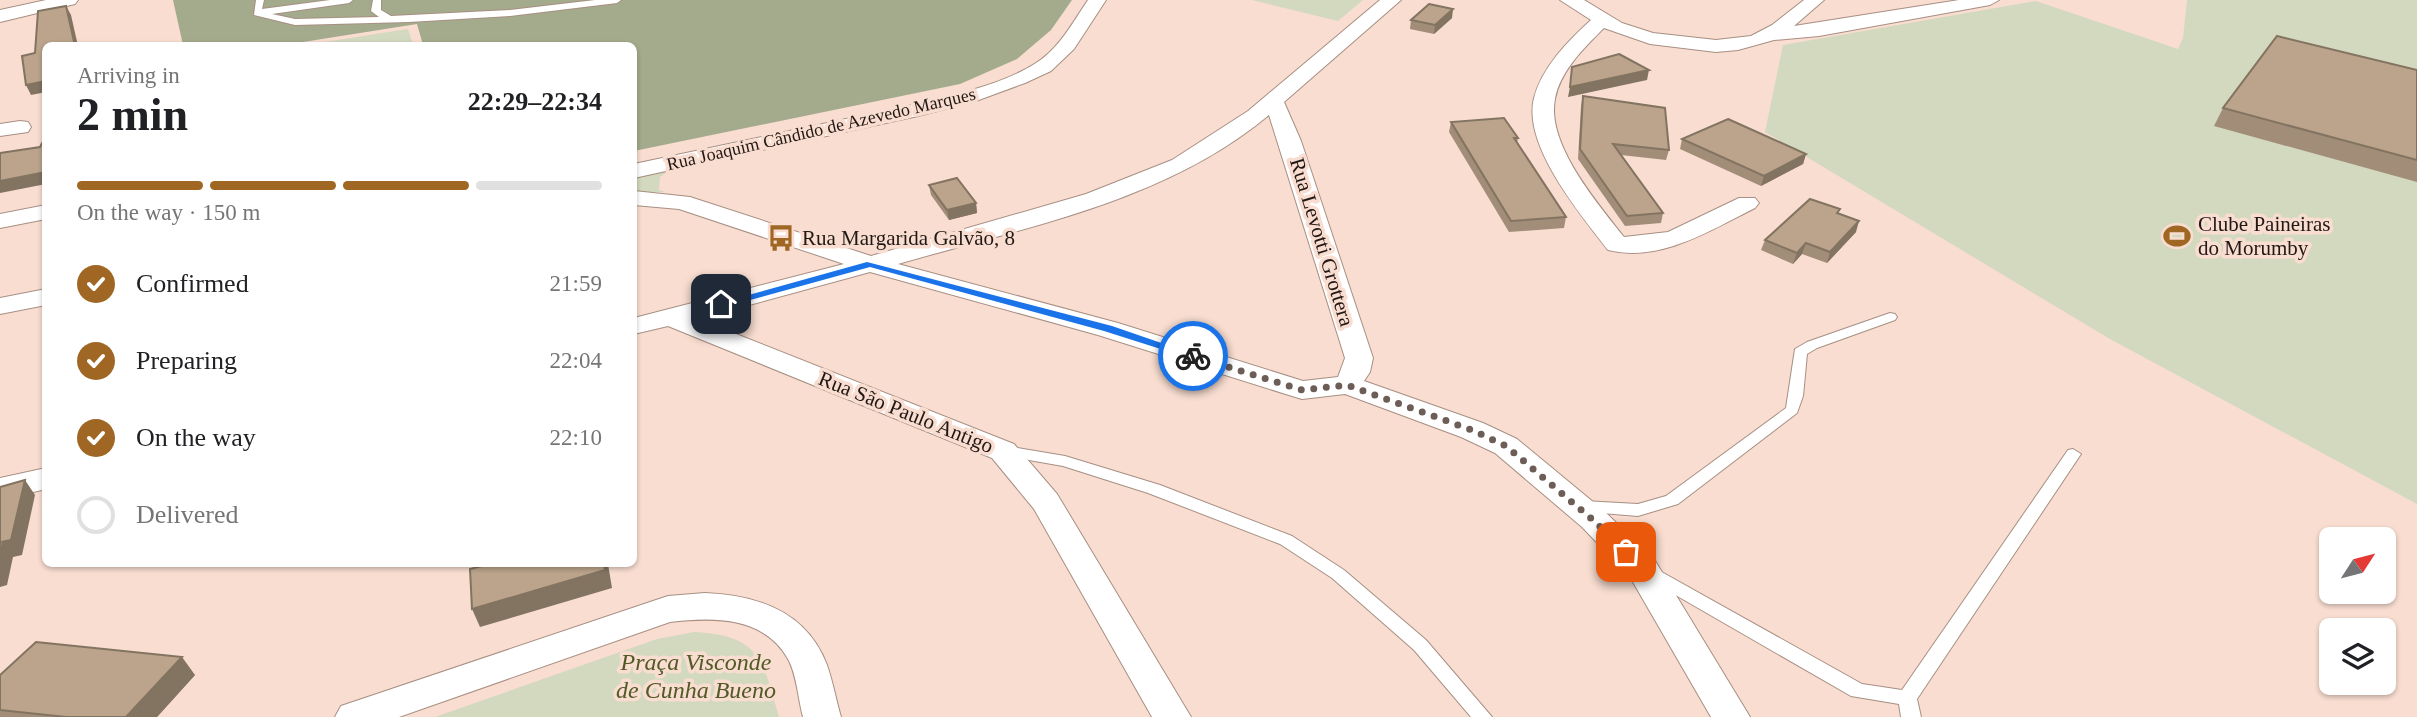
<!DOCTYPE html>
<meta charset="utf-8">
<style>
body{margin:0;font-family:Georgia,serif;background:#f6f6f6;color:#202124;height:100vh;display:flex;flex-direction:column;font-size:26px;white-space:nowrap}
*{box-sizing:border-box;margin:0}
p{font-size:23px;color:#757577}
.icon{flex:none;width:38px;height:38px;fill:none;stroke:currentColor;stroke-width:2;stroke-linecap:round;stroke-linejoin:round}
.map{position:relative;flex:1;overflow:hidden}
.drawer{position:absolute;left:42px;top:42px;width:595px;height:525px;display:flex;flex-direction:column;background:#fff;border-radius:10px;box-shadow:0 2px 5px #0004}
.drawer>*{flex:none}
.needle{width:46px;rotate:54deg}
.tools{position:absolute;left:2319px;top:527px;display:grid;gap:14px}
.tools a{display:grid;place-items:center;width:77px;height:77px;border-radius:10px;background:#fff;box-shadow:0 2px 5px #0004;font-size:35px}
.pin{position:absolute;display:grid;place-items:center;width:60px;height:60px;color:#fff;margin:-30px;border-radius:14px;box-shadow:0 4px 10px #0006}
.courier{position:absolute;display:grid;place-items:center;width:70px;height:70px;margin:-35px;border:5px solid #1a73e8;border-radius:50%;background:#fff;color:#222;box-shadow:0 2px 9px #0007}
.summary em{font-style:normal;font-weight:700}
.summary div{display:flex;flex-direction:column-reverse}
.summary{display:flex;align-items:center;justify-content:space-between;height:119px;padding:0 35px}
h1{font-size:46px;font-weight:700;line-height:52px}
.bar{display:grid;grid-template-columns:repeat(4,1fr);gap:10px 7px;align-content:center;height:84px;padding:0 35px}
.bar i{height:9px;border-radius:5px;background:#e0e0e0}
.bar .current{background:#9f6723}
.bar p{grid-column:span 4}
ol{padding:0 35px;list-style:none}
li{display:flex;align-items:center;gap:21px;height:77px}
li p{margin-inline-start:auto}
li .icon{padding:7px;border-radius:50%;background:#9f6723;color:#fff;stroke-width:4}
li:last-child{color:#757577}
li i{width:38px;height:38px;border:4px solid #e0e0e0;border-radius:50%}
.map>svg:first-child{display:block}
.green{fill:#d3d9be}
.forest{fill:#a4ab8c}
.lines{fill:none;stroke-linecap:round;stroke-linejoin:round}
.lane-casing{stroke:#a78f83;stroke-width:2}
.street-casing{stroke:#a78f83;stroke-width:2}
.lane{fill:#fff;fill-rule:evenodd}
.street{fill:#fff;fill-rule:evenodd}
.wall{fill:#a18d78}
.shaded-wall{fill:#837361}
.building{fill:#bba48b;stroke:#837361;stroke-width:2}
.route{fill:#1a73e8}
.done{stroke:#6c5d56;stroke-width:7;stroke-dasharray:0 12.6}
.labels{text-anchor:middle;stroke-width:7;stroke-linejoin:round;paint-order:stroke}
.far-street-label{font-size:18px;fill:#211814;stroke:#f8ddd0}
.poi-label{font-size:21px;fill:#211814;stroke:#f8ddd0;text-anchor:start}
.street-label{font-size:21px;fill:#211814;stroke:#f8ddd0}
.near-park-label{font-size:24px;font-style:italic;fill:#515927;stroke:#f8ddd0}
</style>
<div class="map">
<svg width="2417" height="717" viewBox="0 0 2417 717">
<rect width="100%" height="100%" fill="#f8ddd0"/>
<path class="green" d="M 1252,0 L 1363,0 L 1338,21 Z
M 2187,0 L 2417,0 L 2417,504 L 2110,339 L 1765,132 L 1783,45 L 2036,1 L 2178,49 L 2183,38 Z
M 408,29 L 413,45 L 305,45 Z
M 672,168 L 660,177 L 659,190 L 665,192 L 634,192 L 634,176 Z
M 694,632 C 761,635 763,661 779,717 L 435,717 L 657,639 Z"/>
<path class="forest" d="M 173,0 L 1072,0 L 1051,30 L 1017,59 L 960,84 L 634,151 L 634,46 L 423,45 L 417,24 L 284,45 L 183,45 Z"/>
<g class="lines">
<defs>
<path id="lane" d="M 256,0 L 264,0 L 262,9 L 330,0 L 353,0 L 349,3 L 272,14 L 295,19 L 379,17 L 371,11 L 373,0 L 381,0 L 381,10 L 391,16 L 510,10 L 595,0 L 621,0 L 617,3 L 510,16 L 409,22 L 295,25 L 254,15 Z
M 1890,313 L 1895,314 L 1897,317 L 1895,320 L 1817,348 L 1807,354 L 1803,396 L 1797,413 L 1678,504 L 1638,516 L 1577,511 L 1575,507 L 1577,503 L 1583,501 L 1638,504 L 1666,496 L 1786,408 L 1795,349 L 1807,342 Z
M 1005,446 L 1065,456 L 1160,485 L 1292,536 L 1344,570 L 1426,640 L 1492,717 L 1471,717 L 1414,650 L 1332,578 L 1280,544 L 1148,493 L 1063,466 L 1000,455 L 997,451 Z
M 2073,449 L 2081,454 L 1917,699 L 1921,717 L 1901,717 L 1899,704 L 1851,696 L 1646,578 L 1643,574 L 1646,570 L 1652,568 L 1658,570 L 1862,684 L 1902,690 L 2068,450 Z"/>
<path id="street" d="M 46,0 L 78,0 L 75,4 L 0,22 L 0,10 Z
M 1088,0 L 1106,0 L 1074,49 L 1051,71 L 1025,83 L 976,101 L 918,116 L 634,178 L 634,164 L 917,104 C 956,94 1002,85 1036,63 C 1059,49 1073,22 1088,0 Z
M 1380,0 L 1401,0 L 1284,102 L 1301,141 L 1373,358 L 1370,372 L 1364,381 L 1483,423 L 1517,439 L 1604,511 L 1654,559 L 1750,717 L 1711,717 L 1630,577 L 1582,527 L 1495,453 L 1461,437 L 1345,394 L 1302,399 L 1292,396 L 1098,335 L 870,272 L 698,319 L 1014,444 L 1057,494 L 1191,717 L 1152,717 L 1034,509 L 992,458 L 668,326 L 634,334 L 634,318 L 844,264 L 679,209 L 634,205 L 634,191 L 690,197 L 871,256 L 1086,194 L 1172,160 L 1248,111 ZM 1269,115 L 1345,358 L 1338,377 L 1303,381 L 1118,323 L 898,264 C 1025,227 1165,202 1269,115 Z
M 1560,0 L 1584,0 L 1622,23 L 1653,33 L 1716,40 L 1751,36 L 1772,25 L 1804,0 L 1824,0 L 1794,26 L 1959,0 L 1999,0 L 1990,5 L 1819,36 L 1774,40 L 1738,50 L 1716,52 L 1650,44 L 1604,28 C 1584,48 1560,71 1555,99 C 1546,144 1598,204 1624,237 L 1668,232 L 1739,198 L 1755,198 L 1759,203 L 1755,208 C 1711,230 1660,263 1608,250 C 1581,215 1522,145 1534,98 C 1542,67 1568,41 1591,20 Z
M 20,121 L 28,122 L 31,127 L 28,132 L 0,136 L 0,124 Z
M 46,205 L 46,219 L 0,228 L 0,214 Z
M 46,289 L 46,305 L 0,314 L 0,298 Z
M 46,468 L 46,489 L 0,500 L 0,478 Z
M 705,593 C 758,595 807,612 827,665 C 833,682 836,700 841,717 L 803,717 C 798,699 797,675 788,659 C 764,616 713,617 670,622 L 399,717 L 335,717 L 341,706 L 656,600 L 668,596 Z"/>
</defs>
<use href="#lane" class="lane-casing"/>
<use href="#street" class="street-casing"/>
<use href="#lane" class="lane"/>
<use href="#street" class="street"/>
</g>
<path class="wall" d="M 1452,18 L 1434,34 L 1410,29 L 1411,20 Z
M 2417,70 L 2417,182 L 2214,126 L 2223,108 Z
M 1583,96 L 1669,150 L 1666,160 L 1621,155 L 1663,213 L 1661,223 L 1625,226 L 1578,159 L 1581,106 Z
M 1451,122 L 1518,138 L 1517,144 L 1566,217 L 1564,228 L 1509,232 L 1449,132 Z
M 1682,139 L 1806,154 L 1803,164 L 1761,186 L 1680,149 Z
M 929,185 L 976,203 L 977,213 L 949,220 L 931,195 Z
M 1838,214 L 1856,232 L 1827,263 L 1802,254 L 1793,264 L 1761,250 L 1765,240 Z
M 0,675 L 195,675 L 157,717 L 0,717 Z"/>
<path class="shaded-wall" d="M 66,6 L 71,15 L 78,46 L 75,46 Z
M 1453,9 L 1452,18 L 1434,34 L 1435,25 Z
M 1649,70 L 1647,80 L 1568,97 L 1570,87 Z
M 46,81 L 46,92 L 31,95 L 26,85 Z
M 1806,154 L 1803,164 L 1761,186 L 1764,176 Z
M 46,172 L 46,184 L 0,193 L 0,181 Z
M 976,203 L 977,213 L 949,220 L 947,210 Z
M 1859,221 L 1856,232 L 1827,263 L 1830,252 Z
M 1806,243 L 1802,254 L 1793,264 L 1797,253 Z
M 25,480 L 35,495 L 22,555 L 13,557 L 7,585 L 0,587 L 0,549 Z
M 604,564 L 608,564 L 612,588 L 480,627 L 472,609 Z
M 182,657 L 195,675 L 157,717 L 126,717 Z"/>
<path class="building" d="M 1429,4 L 1453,9 L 1435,25 L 1411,20 Z
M 66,6 L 75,46 L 46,46 L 46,81 L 26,85 L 22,56 L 35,53 L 38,11 Z
M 2277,36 L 2417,70 L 2417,160 L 2223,108 Z
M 1619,54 L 1649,70 L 1570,87 L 1572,67 Z
M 1583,96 L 1665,108 L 1669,150 L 1613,144 L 1663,213 L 1627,216 L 1580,149 Z
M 1504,118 L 1518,138 L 1514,138 L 1566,217 L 1511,221 L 1451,122 Z
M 1728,119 L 1806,154 L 1764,176 L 1682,139 Z
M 46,142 L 46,172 L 0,181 L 0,153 L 40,147 L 42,143 Z
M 957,178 L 976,203 L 947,210 L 929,185 Z
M 1810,199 L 1840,209 L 1837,213 L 1859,221 L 1830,252 L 1806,243 L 1797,253 L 1765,240 Z
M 25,480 L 11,540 L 1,542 L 0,549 L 0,487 Z
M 490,564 L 604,564 L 605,570 L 472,609 L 470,569 Z
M 36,642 L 182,657 L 126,717 L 66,717 L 0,710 L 0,675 Z"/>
<path class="route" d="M 867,262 L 1112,326 L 1199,356 L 1189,358 L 1104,331 L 870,267 L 721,308 L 716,304 Z"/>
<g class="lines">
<path class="done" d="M 1193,356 L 1302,390 L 1347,385 L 1472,430 L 1506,446 L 1593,520 L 1626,552"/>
</g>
<defs>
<symbol id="stadium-bare" viewBox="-9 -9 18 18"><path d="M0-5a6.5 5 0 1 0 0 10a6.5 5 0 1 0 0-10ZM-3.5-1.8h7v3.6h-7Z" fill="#9f6723" stroke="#f8ddd0" stroke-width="2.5" paint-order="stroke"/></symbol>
<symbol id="bus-bare" viewBox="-9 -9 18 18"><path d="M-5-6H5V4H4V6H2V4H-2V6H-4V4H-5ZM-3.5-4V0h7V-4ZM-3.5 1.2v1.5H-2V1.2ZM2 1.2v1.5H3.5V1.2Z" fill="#9f6723" stroke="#f8ddd0" stroke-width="2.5" paint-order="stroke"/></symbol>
</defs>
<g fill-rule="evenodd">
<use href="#stadium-bare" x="2158" y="217" width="38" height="38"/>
<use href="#bus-bare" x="762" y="219" width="38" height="38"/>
</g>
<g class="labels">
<g class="far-street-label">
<text transform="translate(821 129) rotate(-13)" y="6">Rua Joaquim Cândido de Azevedo Marques</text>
</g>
<g class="poi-label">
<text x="2198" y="231">Clube Paineiras<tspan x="2198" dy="24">do Morumby</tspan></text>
<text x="802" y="245">Rua Margarida Galvão, 8</text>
</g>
<g class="street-label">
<text transform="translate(1322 242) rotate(73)" y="7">Rua Levotti Grottera</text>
<text transform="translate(906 412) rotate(22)" y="7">Rua São Paulo Antigo</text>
</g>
<g class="near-park-label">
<text x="696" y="670">Praça Visconde<tspan x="696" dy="28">de Cunha Bueno</tspan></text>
</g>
</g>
</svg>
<div class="tools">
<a><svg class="needle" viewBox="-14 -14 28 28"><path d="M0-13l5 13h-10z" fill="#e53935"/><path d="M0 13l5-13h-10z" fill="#757577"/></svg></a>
<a><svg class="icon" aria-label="layers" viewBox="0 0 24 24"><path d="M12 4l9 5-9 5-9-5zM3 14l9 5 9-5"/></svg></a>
</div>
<div class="pin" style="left:1626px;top:552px;background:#ea580c"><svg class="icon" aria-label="bag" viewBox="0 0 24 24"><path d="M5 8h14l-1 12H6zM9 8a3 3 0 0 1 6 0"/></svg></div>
<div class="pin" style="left:721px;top:304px;background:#1f2937"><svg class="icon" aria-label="home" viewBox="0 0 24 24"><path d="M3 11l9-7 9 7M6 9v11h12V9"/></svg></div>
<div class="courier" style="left:1193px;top:356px"><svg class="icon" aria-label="bike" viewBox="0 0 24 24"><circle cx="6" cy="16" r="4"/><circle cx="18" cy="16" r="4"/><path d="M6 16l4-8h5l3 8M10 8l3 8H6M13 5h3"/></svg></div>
<section class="drawer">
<div class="summary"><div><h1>2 min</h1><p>Arriving in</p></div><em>22:29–22:34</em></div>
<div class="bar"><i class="current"></i><i class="current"></i><i class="current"></i><i></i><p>On the way · 150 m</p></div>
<ol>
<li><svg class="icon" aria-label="check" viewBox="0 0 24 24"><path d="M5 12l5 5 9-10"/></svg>Confirmed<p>21:59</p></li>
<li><svg class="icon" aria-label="check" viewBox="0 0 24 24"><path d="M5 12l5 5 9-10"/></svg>Preparing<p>22:04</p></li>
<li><svg class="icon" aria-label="check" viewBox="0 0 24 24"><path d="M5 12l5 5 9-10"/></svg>On the way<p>22:10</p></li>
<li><i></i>Delivered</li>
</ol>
</section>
</div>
